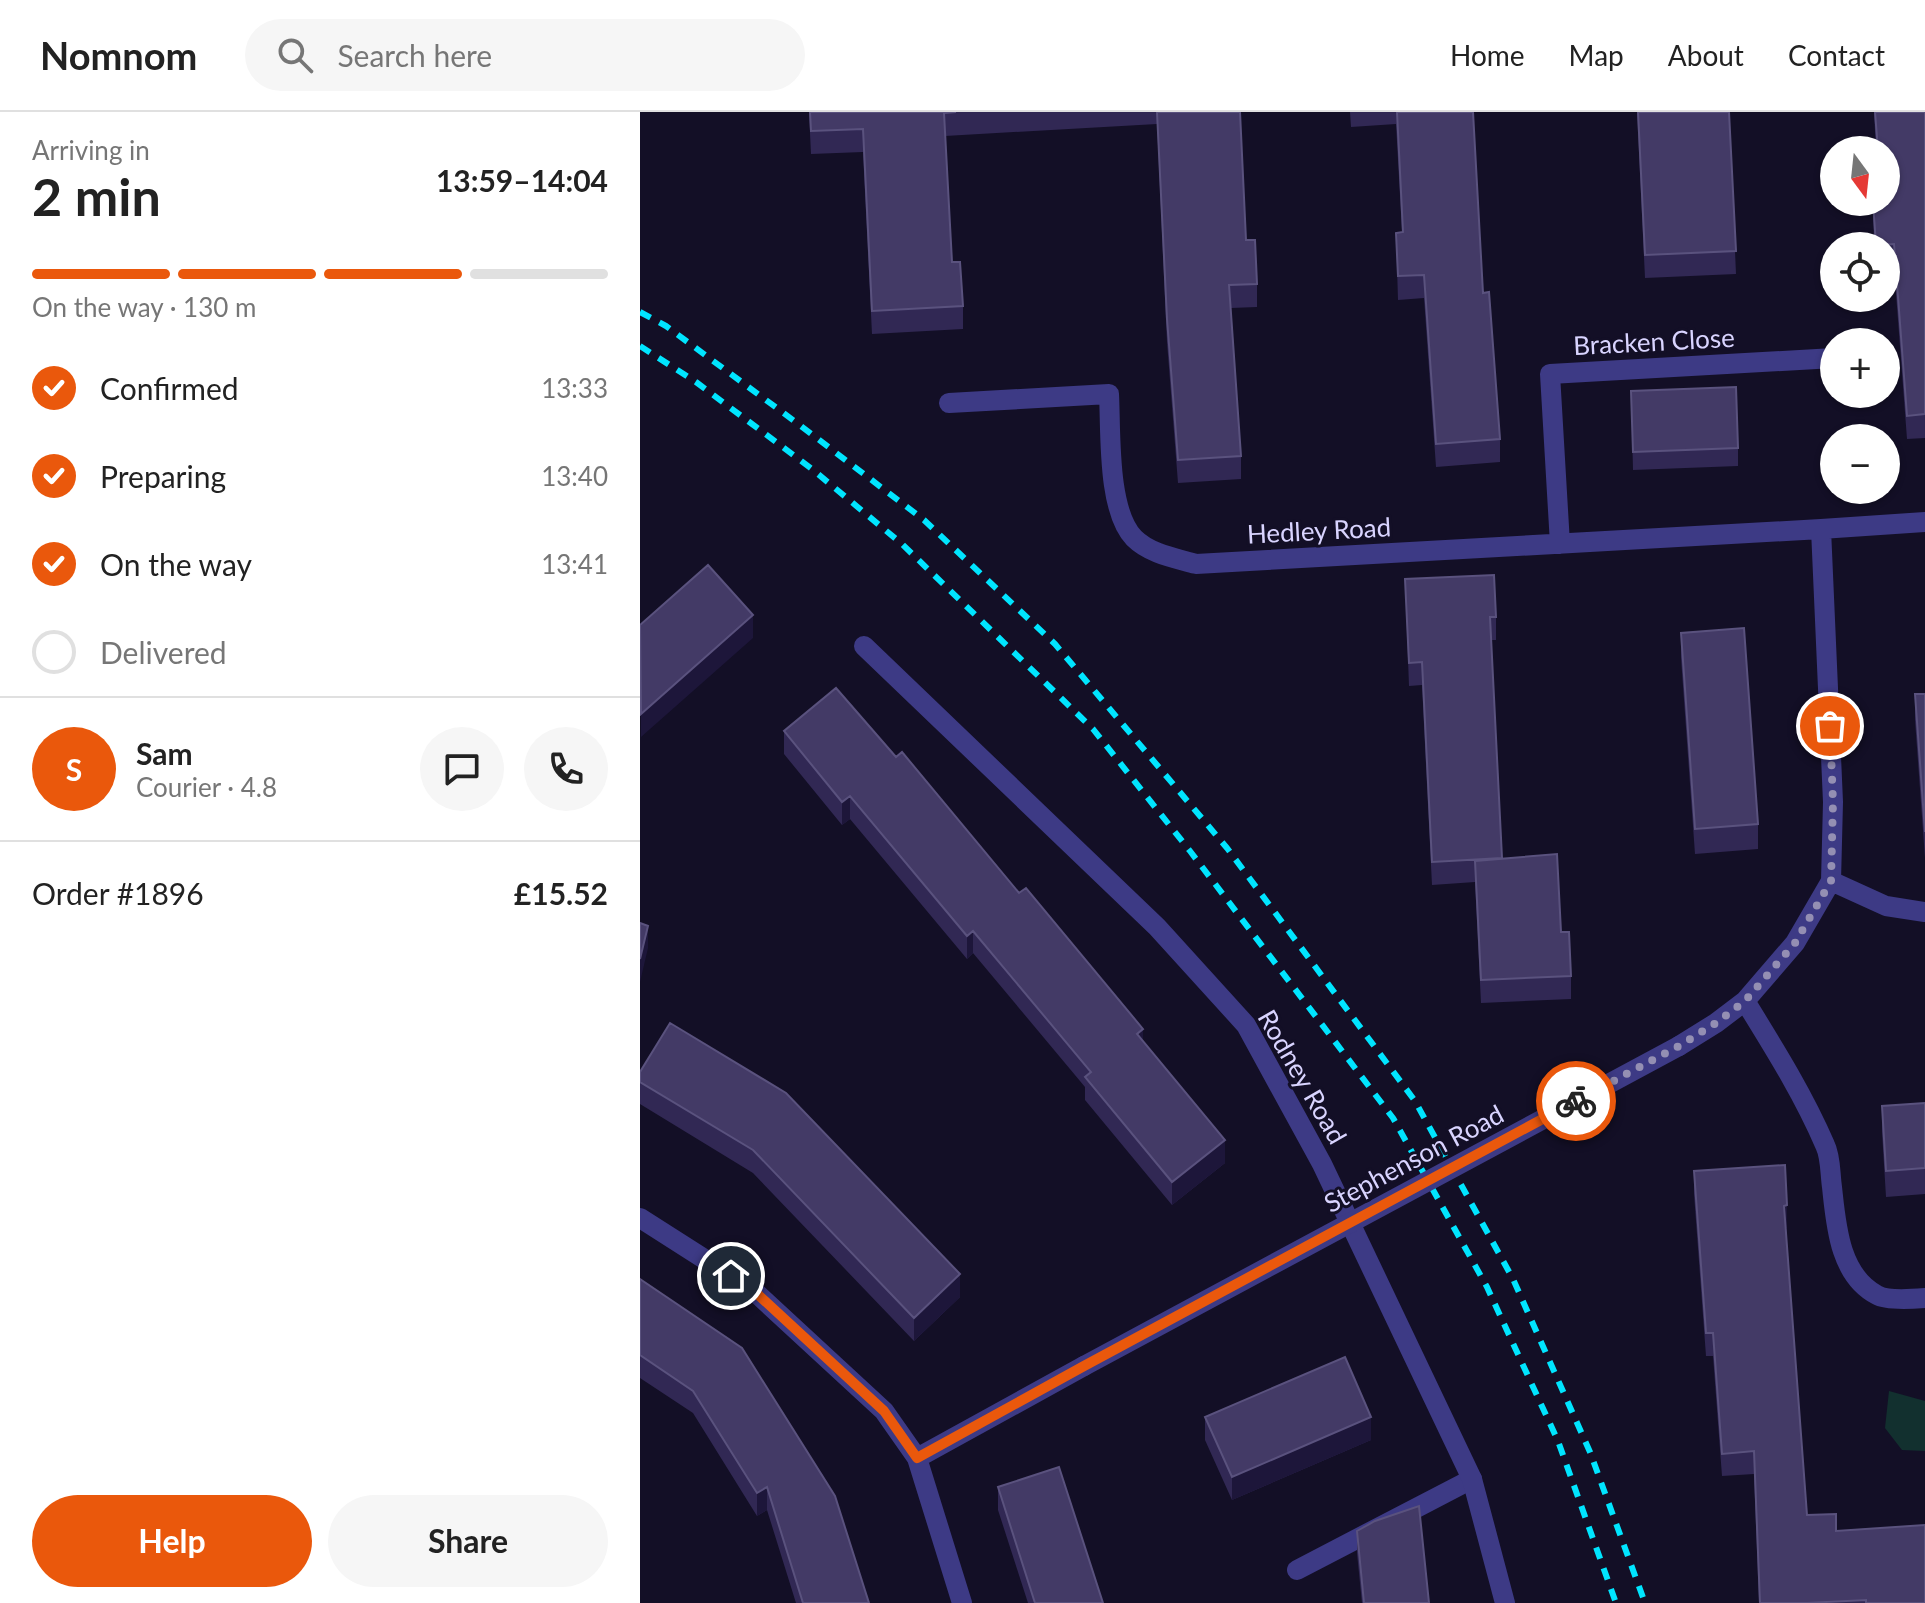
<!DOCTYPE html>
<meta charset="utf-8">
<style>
body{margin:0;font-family:Lato,sans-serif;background:#f6f6f6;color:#222;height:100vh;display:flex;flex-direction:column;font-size:30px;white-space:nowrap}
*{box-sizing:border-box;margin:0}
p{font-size:26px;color:#767676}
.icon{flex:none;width:44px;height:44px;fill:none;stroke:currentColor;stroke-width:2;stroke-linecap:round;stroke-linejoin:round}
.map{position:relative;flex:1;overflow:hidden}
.side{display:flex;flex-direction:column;background:#fff;width:640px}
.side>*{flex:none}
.needle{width:52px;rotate:165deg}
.buttons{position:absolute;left:1180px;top:24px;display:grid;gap:16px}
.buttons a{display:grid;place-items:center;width:80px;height:80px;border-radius:50%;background:#fff;box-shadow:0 2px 6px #0004;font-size:40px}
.pin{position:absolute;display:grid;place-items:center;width:68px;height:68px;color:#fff;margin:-34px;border:4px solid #fff;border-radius:50%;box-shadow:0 2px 8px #0007}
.courier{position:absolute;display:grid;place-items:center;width:80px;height:80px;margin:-40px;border:6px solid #ea580c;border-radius:50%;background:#fff;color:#222;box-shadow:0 2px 10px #0007}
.headline em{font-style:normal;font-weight:700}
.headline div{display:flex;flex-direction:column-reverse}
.headline{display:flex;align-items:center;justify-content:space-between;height:136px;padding:0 32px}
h1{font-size:52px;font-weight:700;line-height:60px}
.bar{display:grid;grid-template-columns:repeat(4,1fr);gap:12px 8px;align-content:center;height:96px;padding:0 32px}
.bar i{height:10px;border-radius:6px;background:#e0e0e0}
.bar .selected{background:#ea580c}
.bar p{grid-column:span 4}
.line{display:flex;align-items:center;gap:20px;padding:0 32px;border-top:2px solid #e0e0e0}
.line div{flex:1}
.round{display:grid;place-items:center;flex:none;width:84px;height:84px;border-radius:42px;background:#f6f6f6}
ol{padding:0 32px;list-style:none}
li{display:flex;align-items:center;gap:24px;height:88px}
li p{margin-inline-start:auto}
li .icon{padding:8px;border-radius:50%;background:#ea580c;color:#fff;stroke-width:4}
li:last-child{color:#767676}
li i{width:44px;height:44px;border:4px solid #e0e0e0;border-radius:50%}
.action{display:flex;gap:16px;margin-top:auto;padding:16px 32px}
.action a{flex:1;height:92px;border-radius:48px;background:#ea580c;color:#fff;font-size:32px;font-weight:700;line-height:92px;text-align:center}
.action a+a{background:#f6f6f6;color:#222}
header{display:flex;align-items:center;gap:48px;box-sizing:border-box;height:112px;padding:0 40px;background:#fff;border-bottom:2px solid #e0e0e0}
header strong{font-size:38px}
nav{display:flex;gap:44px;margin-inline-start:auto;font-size:28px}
.search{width:560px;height:72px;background:#f6f6f6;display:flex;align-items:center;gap:20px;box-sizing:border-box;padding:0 28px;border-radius:44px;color:#767676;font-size:30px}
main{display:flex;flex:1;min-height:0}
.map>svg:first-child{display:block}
.green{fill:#12302f}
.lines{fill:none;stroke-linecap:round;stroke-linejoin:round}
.service{stroke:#3d3a85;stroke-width:20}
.minor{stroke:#3d3a85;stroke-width:20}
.rail{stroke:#00e5ff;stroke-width:6;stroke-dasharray:12 10;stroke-linecap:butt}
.minor-bridge{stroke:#3d3a85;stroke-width:20}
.wall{fill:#312854}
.shaded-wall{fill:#1d163a}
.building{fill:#433a66;stroke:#5a527e;stroke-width:2}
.done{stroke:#948fb3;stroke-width:8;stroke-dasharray:0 14.4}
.route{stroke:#ea580c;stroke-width:10}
.labels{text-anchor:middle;stroke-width:6;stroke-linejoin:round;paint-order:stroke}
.street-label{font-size:26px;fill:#d9d4ff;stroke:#130f26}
</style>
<header>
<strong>Nomnom</strong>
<div class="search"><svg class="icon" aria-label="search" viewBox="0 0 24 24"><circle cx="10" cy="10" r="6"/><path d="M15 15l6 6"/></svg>Search here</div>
<nav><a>Home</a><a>Map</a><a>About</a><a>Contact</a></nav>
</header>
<main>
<section class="side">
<div class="headline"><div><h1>2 min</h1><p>Arriving in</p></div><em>13:59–14:04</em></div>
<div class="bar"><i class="selected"></i><i class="selected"></i><i class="selected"></i><i></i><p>On the way · 130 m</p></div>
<ol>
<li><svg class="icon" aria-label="check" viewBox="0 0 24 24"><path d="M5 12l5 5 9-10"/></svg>Confirmed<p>13:33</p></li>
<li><svg class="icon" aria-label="check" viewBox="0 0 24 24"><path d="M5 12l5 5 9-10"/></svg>Preparing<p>13:40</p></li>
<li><svg class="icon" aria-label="check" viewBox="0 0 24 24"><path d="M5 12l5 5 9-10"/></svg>On the way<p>13:41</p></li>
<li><i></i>Delivered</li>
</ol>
<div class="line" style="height:144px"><b class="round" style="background:#ea580c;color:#fff">S</b><div><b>Sam</b><p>Courier · 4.8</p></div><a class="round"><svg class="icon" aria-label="chat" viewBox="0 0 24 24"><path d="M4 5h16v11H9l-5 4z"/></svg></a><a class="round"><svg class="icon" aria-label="phone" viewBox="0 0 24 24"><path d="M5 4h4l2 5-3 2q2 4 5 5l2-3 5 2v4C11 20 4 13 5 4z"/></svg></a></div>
<div class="line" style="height:104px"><div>Order #1896</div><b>£15.52</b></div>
<div class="action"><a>Help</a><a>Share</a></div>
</section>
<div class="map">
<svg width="1285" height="1491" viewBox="0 0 1285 1491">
<rect width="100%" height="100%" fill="#130f26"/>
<path class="green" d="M 1249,1279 L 1285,1289 L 1285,1339 L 1262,1338 L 1245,1316 Z"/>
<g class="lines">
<path class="service" d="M 657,1458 L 832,1367"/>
<path class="minor" d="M 309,291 L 469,282 C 471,320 467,398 494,426 C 510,442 535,446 556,452 L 1181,417 L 1285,410
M 920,432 L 910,262 L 1194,246
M 224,534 L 517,815 L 606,913 L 682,1052 L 832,1367 L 865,1491
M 1191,769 L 1246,794 L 1285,800
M 1105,889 C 1134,936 1163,982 1185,1033 C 1191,1045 1190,1062 1192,1075 C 1196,1112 1199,1163 1237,1183 C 1247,1189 1273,1187 1285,1186
M 1039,934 L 1076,911 L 1105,889 L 1155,831 L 1191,769 L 1193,690 L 1181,417
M 0,1106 L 113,1178 L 244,1299 L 277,1346 L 322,1491
M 277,1346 L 444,1254"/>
<path class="rail" d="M 0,200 L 26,214 L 157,311 L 284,408 L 415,532 L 587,736 L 775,989 L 873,1167 L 950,1340 L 1005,1491
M 0,234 L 56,270 L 172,357 L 262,432 L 453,617 L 550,739 L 753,1006 L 847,1175 L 918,1329 L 976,1491"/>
<path class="minor-bridge" d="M 444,1254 L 1039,934"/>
</g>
<path class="wall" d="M 169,0 L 600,0 L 606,128 L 617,172 L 617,195 L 591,196 L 601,344 L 601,367 L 538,371 L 527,230 L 517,12 L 305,24 L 312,150 L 323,194 L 323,217 L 232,222 L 223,40 L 171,42 Z
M 710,0 L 833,0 L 843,181 L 860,327 L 860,350 L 796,355 L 784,186 L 758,188 L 756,121 L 762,120 L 756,12 L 711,15 Z
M 997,0 L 1089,0 L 1096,162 L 1005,166 Z
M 1234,0 L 1285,0 L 1285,326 L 1267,327 L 1254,155 L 1246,156 L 1246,134 L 1234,134 L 1233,90 L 1246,90 L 1246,38 L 1236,38 Z
M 991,279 L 1098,336 L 1098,354 L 993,358 Z
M 765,467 L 856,505 L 856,528 L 851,528 L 862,747 L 921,820 L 931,864 L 931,887 L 841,891 L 835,770 L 792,773 L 782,573 L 769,574 Z
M 1041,521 L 1118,712 L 1118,737 L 1055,742 L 1041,546 Z
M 1275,582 L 1285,582 L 1285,746 L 1275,608 Z
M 144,619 L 256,645 L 503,929 L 585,1051 L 532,1093 L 445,988 L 445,975 L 333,841 L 327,847 L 210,707 L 202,713 L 144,642 Z
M 30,911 L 320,1185 L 274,1229 L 113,1061 L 0,992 L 0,960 Z
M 1285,991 L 1285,1082 L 1246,1085 L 1242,1020 L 1242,994 Z
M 1054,1059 L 1147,1116 L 1146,1116 L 1167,1403 L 1196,1419 L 1285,1491 L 1119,1491 L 1114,1362 L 1082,1364 L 1073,1244 L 1066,1244 L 1054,1082 Z
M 0,1167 L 229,1491 L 156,1491 L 127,1398 L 117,1404 L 53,1301 L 0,1266 Z
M 565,1305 L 731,1328 L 592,1388 L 565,1328 Z
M 358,1375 L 463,1491 L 388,1491 L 358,1398 Z
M 717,1419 L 789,1491 L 722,1491 L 717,1441 Z"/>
<path class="shaded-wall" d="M 113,503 L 113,526 L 1,625 L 1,602 Z
M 210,684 L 210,707 L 202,713 L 202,690 Z
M 8,814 L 8,836 L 0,870 L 0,847 Z
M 333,819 L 333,841 L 327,847 L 327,824 Z
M 503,917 L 503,939 L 497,922 Z
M 585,1028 L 585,1051 L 532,1093 L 532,1070 Z
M 1147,1093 L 1147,1116 L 1144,1117 L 1144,1094 Z
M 320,1162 L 320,1185 L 274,1229 L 274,1206 Z
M 731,1305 L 731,1328 L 592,1388 L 592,1365 Z
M 127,1375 L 127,1398 L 117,1404 L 117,1381 Z"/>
<path class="building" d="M 170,0 L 316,0 L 304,1 L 312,150 L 320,150 L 323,194 L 232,199 L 223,17 L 171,19 Z
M 517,0 L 600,0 L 606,128 L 615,128 L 617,172 L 589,173 L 601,344 L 538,348 L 527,207 Z
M 757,0 L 833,0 L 843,181 L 849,180 L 860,327 L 796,332 L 784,163 L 758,164 L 756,121 L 763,120 Z
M 998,0 L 1089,0 L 1096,139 L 1005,143 Z
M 1235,0 L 1285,0 L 1285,302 L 1267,304 L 1254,132 L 1236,133 L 1233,90 L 1246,90 L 1246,38 L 1238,38 Z
M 1096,275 L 1098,336 L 993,340 L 991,279 Z
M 68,453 L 113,503 L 1,602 L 0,513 Z
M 854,463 L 856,505 L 850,505 L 862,746 L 792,750 L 782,550 L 769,551 L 765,467 Z
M 1104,516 L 1118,712 L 1055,717 L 1041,521 Z
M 196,576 L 256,645 L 262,640 L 379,781 L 386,776 L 503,917 L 497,922 L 585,1028 L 532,1070 L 445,965 L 451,960 L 333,819 L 327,824 L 210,684 L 202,690 L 144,619 Z
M 1275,582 L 1285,582 L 1285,720 Z
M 917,742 L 921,820 L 929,820 L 931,864 L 841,868 L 835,749 Z
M 0,811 L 8,814 L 0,847 Z
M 30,911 L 146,981 L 320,1162 L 274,1206 L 113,1038 L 0,970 L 0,960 Z
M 1285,991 L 1285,1056 L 1246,1059 L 1242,994 Z
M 1145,1053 L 1147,1093 L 1144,1094 L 1167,1403 L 1196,1402 L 1196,1419 L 1285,1413 L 1285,1491 L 1226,1491 L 1226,1488 L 1167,1491 L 1120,1491 L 1114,1339 L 1082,1342 L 1073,1221 L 1066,1221 L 1054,1059 Z
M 0,1167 L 102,1236 L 195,1384 L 229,1491 L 163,1491 L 127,1375 L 117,1381 L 53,1279 L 0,1243 Z
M 705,1245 L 731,1305 L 592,1365 L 565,1305 Z
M 419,1355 L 463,1491 L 395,1491 L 358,1375 Z
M 779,1394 L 789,1491 L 724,1491 L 717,1419 L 735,1409 Z"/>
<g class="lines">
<path class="done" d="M 936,989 L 1039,934 L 1076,911 L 1105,889 L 1155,831 L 1191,769 L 1193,690 L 1190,614"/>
<path class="route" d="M 91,1164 L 113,1178 L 244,1299 L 277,1346 L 444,1254 L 936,989"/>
</g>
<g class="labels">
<g class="street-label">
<text transform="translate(1014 230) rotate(-3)" y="9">Bracken Close</text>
<text transform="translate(679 419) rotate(-3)" y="9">Hedley Road</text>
<text transform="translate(662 965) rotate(60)" y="9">Rodney Road</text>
<text transform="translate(774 1047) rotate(-28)" y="9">Stephenson Road</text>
</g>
</g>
</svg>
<div class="buttons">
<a><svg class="needle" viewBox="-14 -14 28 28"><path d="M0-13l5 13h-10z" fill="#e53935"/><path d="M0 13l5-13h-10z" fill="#767676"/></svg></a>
<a><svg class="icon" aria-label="locate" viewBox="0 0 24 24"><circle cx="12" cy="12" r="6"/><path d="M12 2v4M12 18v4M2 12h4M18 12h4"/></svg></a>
<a>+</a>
<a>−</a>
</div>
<div class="pin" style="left:1190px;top:614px;background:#ea580c"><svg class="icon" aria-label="bag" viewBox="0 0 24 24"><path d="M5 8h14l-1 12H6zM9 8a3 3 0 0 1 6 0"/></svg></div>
<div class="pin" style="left:91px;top:1164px;background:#1f2937"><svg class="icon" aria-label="home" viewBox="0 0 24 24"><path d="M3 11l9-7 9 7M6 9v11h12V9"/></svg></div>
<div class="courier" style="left:936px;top:989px"><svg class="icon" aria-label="bike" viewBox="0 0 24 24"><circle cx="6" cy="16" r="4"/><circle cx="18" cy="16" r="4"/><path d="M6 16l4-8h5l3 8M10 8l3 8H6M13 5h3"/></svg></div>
</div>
</main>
